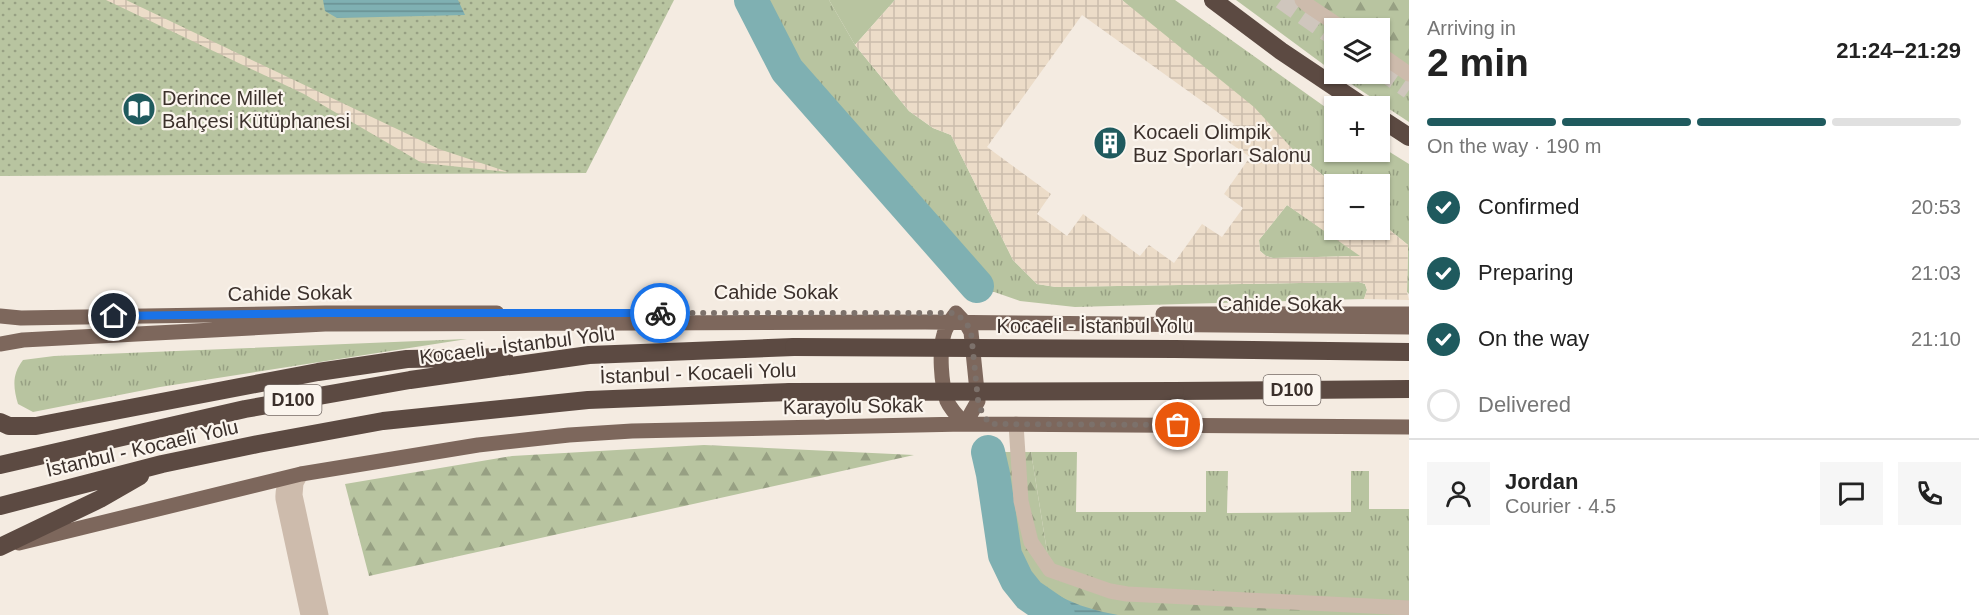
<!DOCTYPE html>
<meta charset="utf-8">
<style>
body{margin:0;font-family:Arial,sans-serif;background:#f6f6f6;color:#222;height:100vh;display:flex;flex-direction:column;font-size:22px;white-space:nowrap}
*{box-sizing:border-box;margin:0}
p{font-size:20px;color:#767676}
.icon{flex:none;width:33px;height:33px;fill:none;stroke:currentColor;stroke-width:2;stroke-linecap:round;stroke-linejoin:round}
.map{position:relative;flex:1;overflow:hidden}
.panel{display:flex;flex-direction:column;background:#fff;width:570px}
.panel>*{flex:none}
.controls{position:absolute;left:1324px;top:18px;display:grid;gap:12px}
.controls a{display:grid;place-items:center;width:66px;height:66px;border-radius:0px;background:#fff;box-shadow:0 2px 4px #0004;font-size:30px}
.pin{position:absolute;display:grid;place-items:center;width:51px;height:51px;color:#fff;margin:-26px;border:3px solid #fff;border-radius:50%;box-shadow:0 2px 6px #0007}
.courier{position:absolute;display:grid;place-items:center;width:60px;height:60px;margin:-30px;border:4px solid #1a73e8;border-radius:50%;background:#fff;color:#222;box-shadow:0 2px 8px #0007}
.headline em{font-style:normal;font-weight:700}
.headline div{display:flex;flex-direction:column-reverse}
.headline{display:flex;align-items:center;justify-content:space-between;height:102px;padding:0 18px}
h1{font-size:39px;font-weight:700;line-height:45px}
.bar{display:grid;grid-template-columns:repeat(4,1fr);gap:9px 6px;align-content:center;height:72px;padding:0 18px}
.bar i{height:8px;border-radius:4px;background:#e0e0e0}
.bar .selected{background:#1f5a5e}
.bar p{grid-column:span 4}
.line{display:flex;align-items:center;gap:15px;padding:0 18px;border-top:2px solid #e0e0e0}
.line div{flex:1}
.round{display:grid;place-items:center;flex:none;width:63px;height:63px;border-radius:0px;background:#f6f6f6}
ol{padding:0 18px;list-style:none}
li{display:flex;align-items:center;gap:18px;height:66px}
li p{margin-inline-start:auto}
li .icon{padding:6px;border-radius:50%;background:#1f5a5e;color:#fff;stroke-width:4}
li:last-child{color:#767676}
li i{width:33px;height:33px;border:3px solid #e0e0e0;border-radius:50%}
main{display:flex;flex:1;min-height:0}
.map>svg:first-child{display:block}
.grass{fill:url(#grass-tufts)}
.forest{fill:url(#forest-firs)}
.park{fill:url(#park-dots)}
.garden{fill:#b8c4a0}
.plaza{fill:url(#plaza-grid);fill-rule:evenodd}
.water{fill:url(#water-rules)}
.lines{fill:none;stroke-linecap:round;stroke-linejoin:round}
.river{stroke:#7fb0b2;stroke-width:34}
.highway-tunnel{stroke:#cfc6bd;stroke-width:18;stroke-dasharray:18 9;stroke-linecap:butt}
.minor{stroke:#cdbbac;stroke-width:15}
.major{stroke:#7d675c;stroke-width:15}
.highway{stroke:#5c4a42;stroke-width:18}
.highway-bridge{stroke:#5c4a42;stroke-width:18}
.done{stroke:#7c716b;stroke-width:6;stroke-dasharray:0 10.8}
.route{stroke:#1a73e8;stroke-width:8}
.labels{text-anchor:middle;stroke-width:4.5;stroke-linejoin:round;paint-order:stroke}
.shield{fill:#fbf5ee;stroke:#756b66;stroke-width:1.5}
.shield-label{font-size:18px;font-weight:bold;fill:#3b302b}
.poi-label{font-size:20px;fill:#3b302b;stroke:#fbf5ee;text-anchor:start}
.street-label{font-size:20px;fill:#3b302b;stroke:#fbf5ee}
</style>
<main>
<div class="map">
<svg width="1409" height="615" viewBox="0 0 1409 615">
<defs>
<pattern id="grass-tufts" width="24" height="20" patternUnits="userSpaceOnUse" patternTransform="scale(1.5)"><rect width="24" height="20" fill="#b8c4a0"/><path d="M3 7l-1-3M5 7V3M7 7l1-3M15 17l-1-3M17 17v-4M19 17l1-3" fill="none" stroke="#97a083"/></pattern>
<pattern id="forest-firs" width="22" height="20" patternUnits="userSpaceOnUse" patternTransform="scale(1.5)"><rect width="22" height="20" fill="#b8c4a0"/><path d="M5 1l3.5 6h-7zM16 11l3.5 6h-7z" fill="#97a083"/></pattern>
<pattern id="park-dots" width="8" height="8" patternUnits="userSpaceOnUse" patternTransform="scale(1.5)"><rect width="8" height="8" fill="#b8c4a0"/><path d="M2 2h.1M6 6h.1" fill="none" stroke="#97a083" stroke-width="1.8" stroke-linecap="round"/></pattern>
<pattern id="plaza-grid" width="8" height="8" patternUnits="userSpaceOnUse" patternTransform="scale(1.5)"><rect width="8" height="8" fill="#ecdcc8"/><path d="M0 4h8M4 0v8" fill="none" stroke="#cbbdac"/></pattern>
<pattern id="water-rules" width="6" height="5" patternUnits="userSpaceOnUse" patternTransform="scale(1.5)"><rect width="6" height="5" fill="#7fb0b2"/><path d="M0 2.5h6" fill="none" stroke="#699091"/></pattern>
</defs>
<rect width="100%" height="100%" fill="#f4ebe1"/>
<path class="grass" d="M 752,0 L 829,0 L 855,45 L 909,111 L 933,128 L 951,135 L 1013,260 L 1037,284 L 1056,287 L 1359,282 L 1365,284 L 1367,290 L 1364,299 L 1075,307 L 1020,301 L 977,286 L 787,66 Z
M 1122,0 L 1175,0 L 1335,114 L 1335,152 L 1380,152 L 1380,146 L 1409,164 L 1409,294 L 1407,292 L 1408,245 L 1380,222 L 1380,184 L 1335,185 L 1299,156 Z
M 1236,0 L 1302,0 L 1335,28 L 1335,73 Z
M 1380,54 L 1409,74 L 1409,122 L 1336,74 L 1380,74 Z
M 1287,205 L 1362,256 L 1273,258 L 1266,256 L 1260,251 L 1259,240 Z
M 467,339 L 160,387 L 33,412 L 18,404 C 13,387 12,374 23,360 L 54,356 Z
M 1031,452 L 1077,452 L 1076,512 L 1206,512 L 1206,471 L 1228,471 L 1227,513 L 1351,512 L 1351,471 L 1369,471 L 1369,509 L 1409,509 L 1409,608 L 1127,594 L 1050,570 Z"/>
<path class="forest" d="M 1302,0 L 1409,0 L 1409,74 L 1380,54 L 1380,28 L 1342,28 Z
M 704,445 L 914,455 L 369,576 L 345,484 L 512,456 Z
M 988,452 L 1031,452 L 1050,570 L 1110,591 L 1409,615 L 1047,615 L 1054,612 L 1029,595 L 1017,580 Z"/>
<path class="park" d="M 0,0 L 674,0 L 586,173 L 0,176 Z"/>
<path class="garden" d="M 829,0 L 895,0 L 855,45 Z"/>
<path class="plaza" d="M 106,0 L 126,0 L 439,149 L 508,172 L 422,163 L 304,94 Z
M 895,0 L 1122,0 L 1254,107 L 1299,156 L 1335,185 L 1335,230 L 1380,230 L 1380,222 L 1408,245 L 1407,292 L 1409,300 L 1364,299 L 1367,290 L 1365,284 L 1359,282 L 1056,287 L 1037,284 L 1013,260 L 951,135 L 933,128 L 909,111 L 855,45 ZM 1082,15 L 1234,124 L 1224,139 L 1250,157 L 1224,194 L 1243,208 L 1222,237 L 1202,224 L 1174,263 L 1149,245 L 1140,256 L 1083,214 L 1067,236 L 1037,214 L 1051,194 L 987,147 ZM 1287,205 L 1360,256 L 1361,256 L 1273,258 L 1266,256 L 1260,251 L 1259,240 Z"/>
<path class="water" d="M 323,0 L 458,0 L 465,15 L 337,18 L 325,11 Z
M 988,452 L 1000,452 C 1002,472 1005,492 1008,511 C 1009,524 1010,540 1015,552 C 1034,591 1078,608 1118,615 L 1047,615 L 1052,612 C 1039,603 1027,594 1018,581 C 999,554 993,486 988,452 Z"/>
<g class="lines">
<path class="river" d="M 751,0 L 787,70 L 977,286
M 988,452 L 993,474 L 1005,555 L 1017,580 L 1029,595 L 1058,615"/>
<path class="highway-tunnel" d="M 1281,0 L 1335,38
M 1380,70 L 1409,90"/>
<path class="minor" d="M 1302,0 L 1309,6 L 1342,28
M 1380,54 L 1409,74
M 1016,424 L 1021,501 L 1031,542 L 1050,570 L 1110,591 L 1127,594 L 1409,608
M 301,474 L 296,483 L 295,495 L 321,615
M 299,475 C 287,479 282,486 283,499 L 308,615"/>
<path class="major" d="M 956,313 L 967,325 L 971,332 L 978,401 L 965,424 C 958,417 951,410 947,401 C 941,384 939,351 944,334 C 946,326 951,320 956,313 Z
M 1163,314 L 1409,314
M 0,316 L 21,318 L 325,313 L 497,313
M 0,344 L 23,340 L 325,324 L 925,322 L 1409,327
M 19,543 L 301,474 L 478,445 L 569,435 L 632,431 L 965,424 L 1409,427"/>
<path class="highway" d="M 1213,0 L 1281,51 L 1363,106
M 1380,118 L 1409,137
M 1175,349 L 1409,352
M 1175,391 L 1409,389
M 0,422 L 9,426 L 36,426 L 318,372 L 407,359 L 504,357
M 0,465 L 245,409 L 410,380 L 589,355 L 794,347
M 0,506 L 162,464 L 258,444 L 383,421 L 588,400 L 790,392
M 0,547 L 100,499 L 140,476"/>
<path class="highway-bridge" d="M 794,347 L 1175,349
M 790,392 L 1175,391"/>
</g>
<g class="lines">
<path class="done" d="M 660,313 L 956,313 L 967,324 L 971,332 L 978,400 L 980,408 L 989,424 L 1178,425"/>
<path class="route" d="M 114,316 L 325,313 L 660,313"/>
</g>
<defs>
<symbol id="library-disc" viewBox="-11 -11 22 22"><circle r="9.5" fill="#1f5a5e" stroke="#fbf5ee"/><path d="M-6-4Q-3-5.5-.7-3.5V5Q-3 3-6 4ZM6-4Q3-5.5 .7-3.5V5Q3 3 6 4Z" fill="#fff"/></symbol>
<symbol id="building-disc" viewBox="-11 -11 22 22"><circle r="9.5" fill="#1f5a5e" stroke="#fbf5ee"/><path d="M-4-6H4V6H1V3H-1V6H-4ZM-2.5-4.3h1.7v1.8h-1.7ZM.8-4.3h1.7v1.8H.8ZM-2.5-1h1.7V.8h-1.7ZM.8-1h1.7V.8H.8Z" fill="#fff"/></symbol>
</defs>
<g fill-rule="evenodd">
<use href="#library-disc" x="120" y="90" width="38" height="38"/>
<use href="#building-disc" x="1091" y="124" width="38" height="38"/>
</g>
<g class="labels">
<g class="shield">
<rect x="1263.5" y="375" width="57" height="30" rx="4.5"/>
<rect x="264.5" y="385" width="57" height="30" rx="4.5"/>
</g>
<g class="shield-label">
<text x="1292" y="396">D100</text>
<text x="293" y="406">D100</text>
</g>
<g class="poi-label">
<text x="162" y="105">Derince Millet<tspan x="162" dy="23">Bahçesi Kütüphanesi</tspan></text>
<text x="1133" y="139">Kocaeli Olimpik<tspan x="1133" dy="23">Buz Sporları Salonu</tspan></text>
</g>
<g class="street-label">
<text x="776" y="299">Cahide Sokak</text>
<text transform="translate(290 293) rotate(-1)" y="7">Cahide Sokak</text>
<text x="1280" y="311">Cahide Sokak</text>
<text x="1095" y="333">Kocaeli - İstanbul Yolu</text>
<text transform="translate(517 345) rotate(-7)" y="7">Kocaeli - İstanbul Yolu</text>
<text transform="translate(698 373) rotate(-2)" y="7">İstanbul - Kocaeli Yolu</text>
<text transform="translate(853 406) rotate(-1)" y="7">Karayolu Sokak</text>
<text transform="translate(142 448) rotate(-13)" y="7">İstanbul - Kocaeli Yolu</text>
</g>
</g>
</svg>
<div class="controls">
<a><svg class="icon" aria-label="layers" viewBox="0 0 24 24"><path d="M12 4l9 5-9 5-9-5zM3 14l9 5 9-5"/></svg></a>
<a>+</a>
<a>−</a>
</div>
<div class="pin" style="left:1178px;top:425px;background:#ea580c"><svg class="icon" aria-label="bag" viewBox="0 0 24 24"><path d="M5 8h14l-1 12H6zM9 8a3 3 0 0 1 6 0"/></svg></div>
<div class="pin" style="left:114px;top:316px;background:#1f2937"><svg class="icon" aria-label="home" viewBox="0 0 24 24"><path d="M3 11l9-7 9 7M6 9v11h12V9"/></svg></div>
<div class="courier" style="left:660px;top:313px"><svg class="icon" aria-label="bike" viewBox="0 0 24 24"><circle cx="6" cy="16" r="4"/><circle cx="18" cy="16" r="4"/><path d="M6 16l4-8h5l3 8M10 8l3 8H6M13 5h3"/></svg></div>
</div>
<section class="panel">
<div class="headline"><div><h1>2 min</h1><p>Arriving in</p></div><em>21:24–21:29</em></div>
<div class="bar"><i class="selected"></i><i class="selected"></i><i class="selected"></i><i></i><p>On the way · 190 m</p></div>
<ol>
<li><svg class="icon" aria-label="check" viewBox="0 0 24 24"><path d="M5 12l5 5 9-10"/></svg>Confirmed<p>20:53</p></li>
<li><svg class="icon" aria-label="check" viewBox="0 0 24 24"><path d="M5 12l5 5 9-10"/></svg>Preparing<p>21:03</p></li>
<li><svg class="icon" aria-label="check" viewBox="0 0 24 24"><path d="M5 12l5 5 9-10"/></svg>On the way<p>21:10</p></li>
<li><i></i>Delivered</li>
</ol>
<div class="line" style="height:108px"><a class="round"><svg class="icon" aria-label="person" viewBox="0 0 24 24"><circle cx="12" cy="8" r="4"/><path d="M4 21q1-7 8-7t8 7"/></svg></a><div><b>Jordan</b><p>Courier · 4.5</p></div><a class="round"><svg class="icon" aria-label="chat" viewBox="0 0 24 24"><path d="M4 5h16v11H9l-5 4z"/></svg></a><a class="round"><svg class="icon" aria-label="phone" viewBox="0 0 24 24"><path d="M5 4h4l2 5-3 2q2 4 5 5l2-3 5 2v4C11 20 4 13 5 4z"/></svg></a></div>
</section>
</main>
